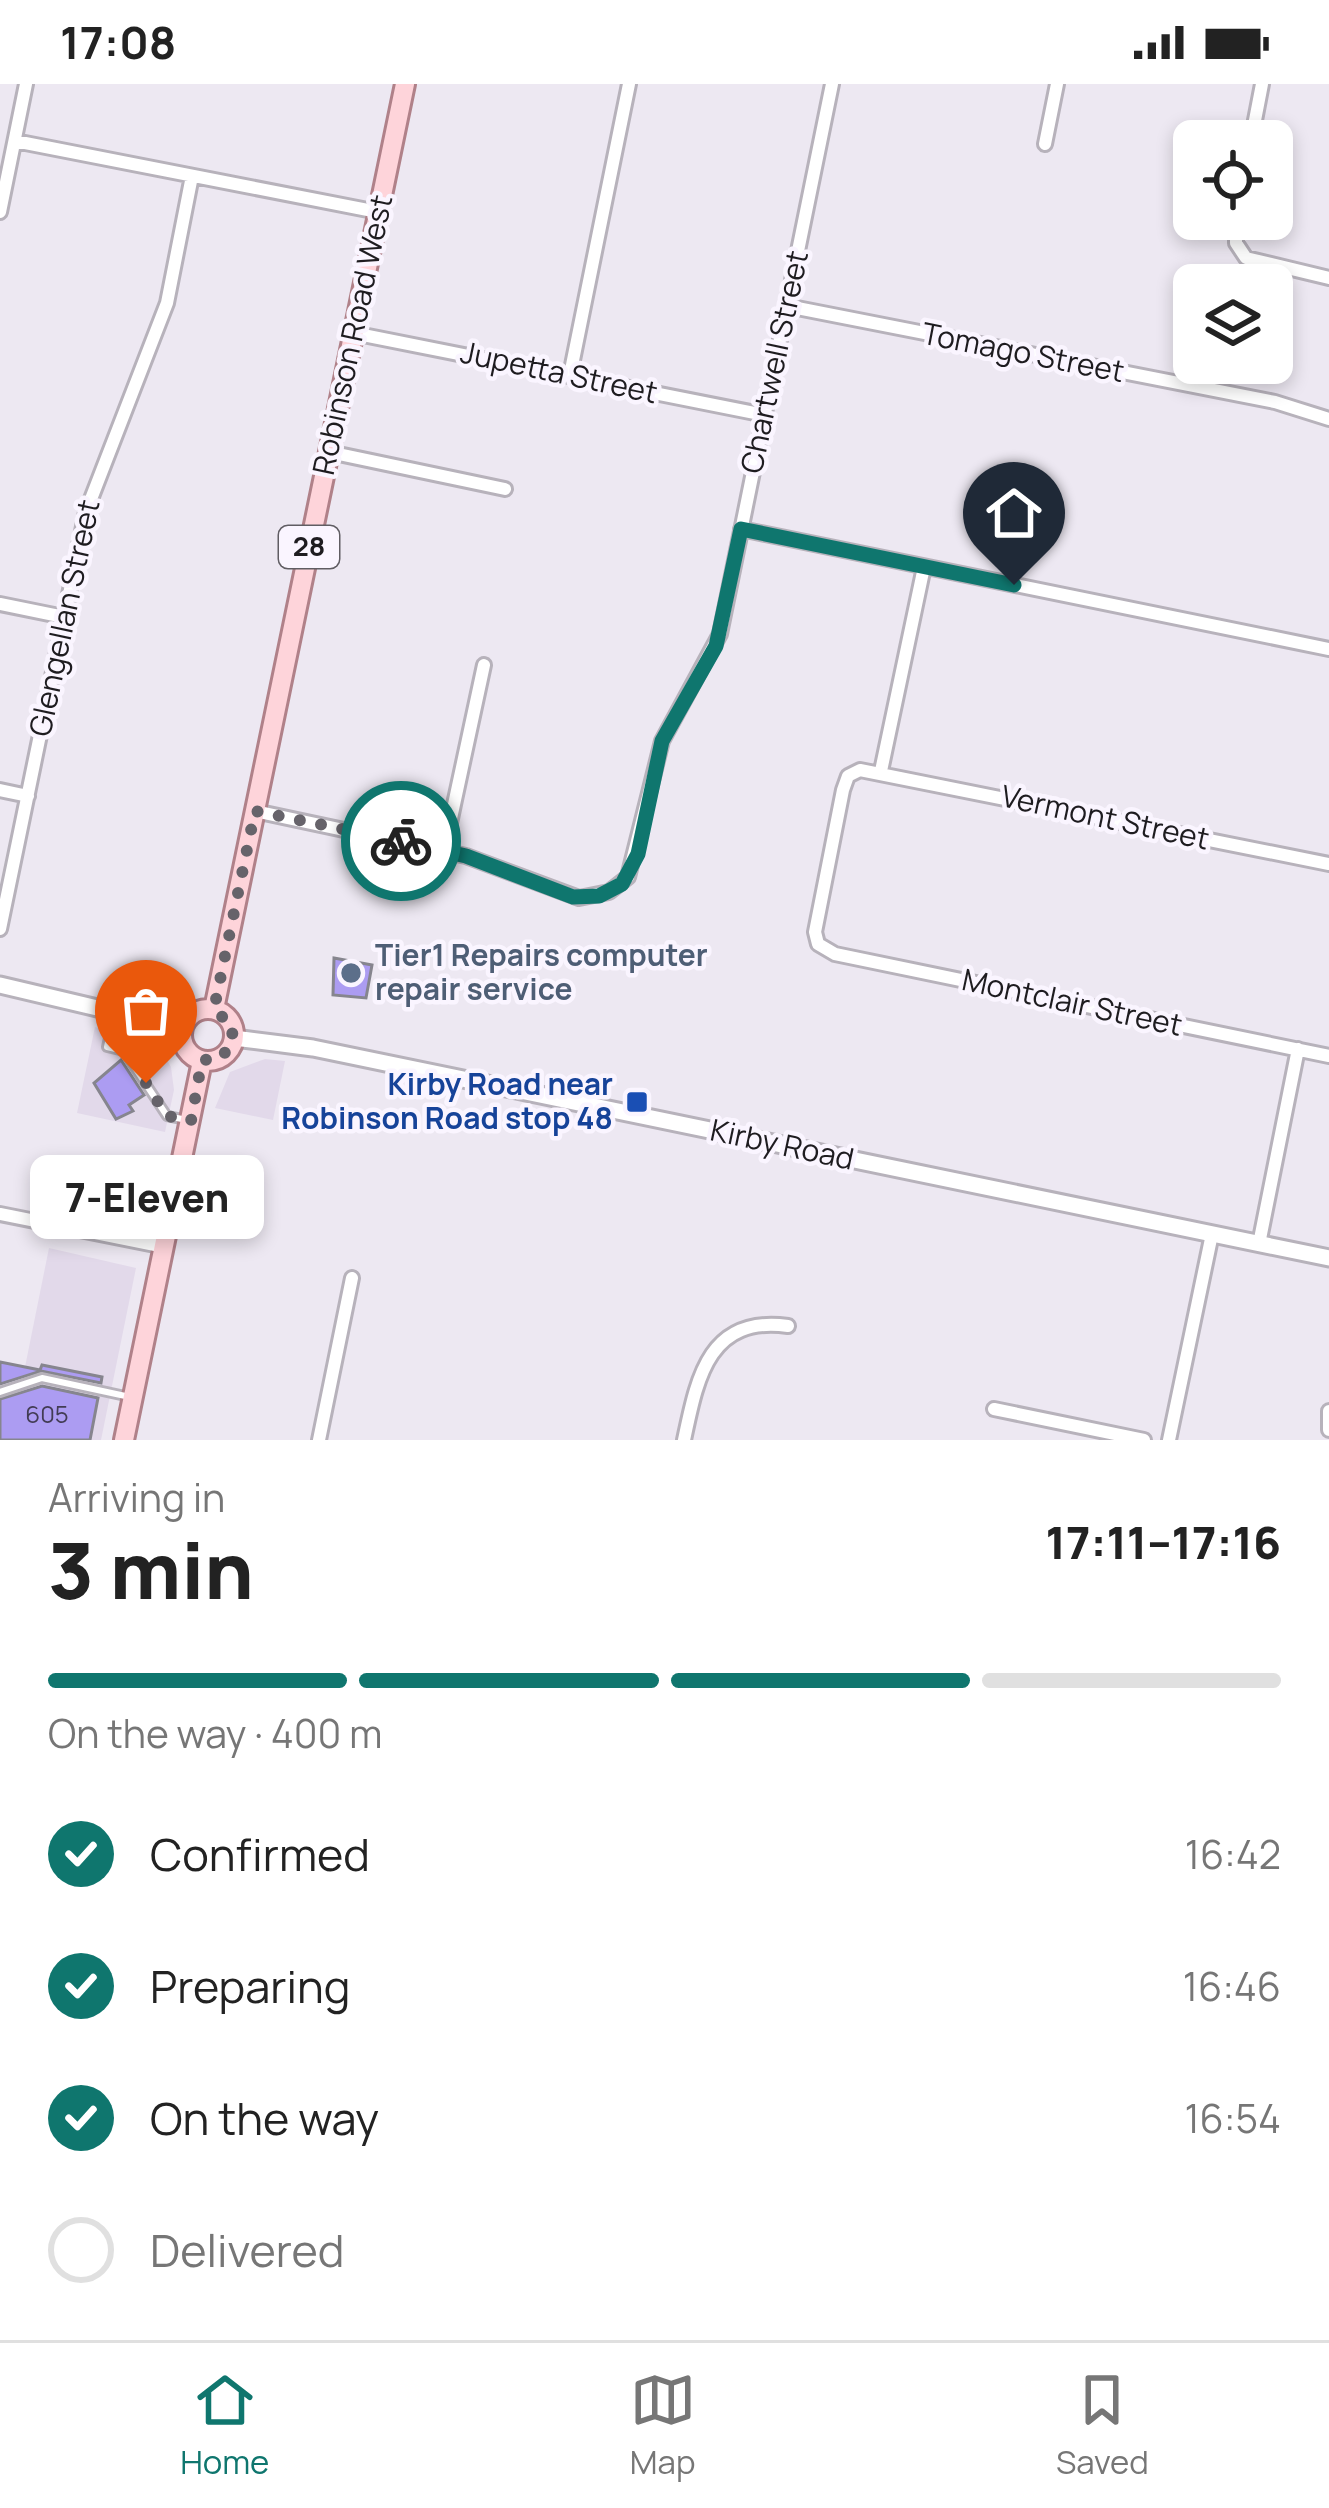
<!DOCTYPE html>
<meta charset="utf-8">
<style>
body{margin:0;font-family:Manrope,sans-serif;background:#f6f6f6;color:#222;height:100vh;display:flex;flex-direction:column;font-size:45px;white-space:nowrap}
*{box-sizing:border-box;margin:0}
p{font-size:39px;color:#767676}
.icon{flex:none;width:66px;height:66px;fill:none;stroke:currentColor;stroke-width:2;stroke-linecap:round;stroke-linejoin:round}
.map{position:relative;height:1356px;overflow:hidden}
.side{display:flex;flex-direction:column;background:#fff;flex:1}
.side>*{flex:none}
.controls{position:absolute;left:1173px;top:36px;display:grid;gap:24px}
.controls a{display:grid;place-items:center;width:120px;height:120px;border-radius:18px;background:#fff;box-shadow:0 6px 18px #0003;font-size:60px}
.pin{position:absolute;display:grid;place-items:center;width:102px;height:102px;color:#fff;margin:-123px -51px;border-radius:50% 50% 50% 0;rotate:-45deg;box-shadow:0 0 12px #0007}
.pin .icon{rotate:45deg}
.courier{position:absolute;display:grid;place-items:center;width:120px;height:120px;margin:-60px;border:9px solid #0f766e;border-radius:50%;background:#fff;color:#222;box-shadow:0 3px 15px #0007}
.bubble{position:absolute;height:84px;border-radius:18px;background:#fff;box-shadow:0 6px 18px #0003;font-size:39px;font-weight:800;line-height:84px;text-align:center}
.headline em{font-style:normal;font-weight:800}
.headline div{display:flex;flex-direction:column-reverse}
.headline{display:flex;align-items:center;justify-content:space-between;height:204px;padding:0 48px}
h1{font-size:78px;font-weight:800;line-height:90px}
.bar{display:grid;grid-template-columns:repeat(4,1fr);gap:18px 12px;align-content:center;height:144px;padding:0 48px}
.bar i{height:15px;border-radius:9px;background:#e0e0e0}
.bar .active{background:#0f766e}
.bar p{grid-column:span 4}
ol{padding:0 48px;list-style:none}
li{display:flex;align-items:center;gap:36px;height:132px}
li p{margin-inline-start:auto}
li .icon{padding:12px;border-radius:50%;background:#0f766e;color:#fff;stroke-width:4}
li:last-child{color:#767676}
li i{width:66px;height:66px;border:6px solid #e0e0e0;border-radius:50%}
.status{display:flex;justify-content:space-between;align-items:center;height:84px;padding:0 60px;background:#fff;direction:ltr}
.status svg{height:33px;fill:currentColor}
.menu{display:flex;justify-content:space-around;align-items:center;height:168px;border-top:3px solid #e0e0e0;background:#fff;font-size:33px;color:#767676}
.menu a{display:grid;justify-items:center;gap:6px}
.menu .active{color:#0f766e}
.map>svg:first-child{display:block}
.built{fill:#e2d9ea}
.building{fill:#ac9cf2;stroke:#86858e;stroke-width:3}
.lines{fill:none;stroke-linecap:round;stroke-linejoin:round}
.service-casing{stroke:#b7b2bb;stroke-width:12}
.minor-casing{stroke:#b7b2bb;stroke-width:18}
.tertiary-casing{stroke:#b7b2bb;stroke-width:21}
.primary-casing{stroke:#b08189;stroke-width:24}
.service{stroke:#fff;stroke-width:6}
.minor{stroke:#fff;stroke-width:12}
.tertiary{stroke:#fff;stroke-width:15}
.primary{stroke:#fed4da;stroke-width:18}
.done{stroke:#66636a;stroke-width:12;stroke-dasharray:0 21.6}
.route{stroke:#0f766e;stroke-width:15}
.service-dot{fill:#5c6f8a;stroke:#faf5ff;stroke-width:4.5}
.transit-dot{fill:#1a4fb4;stroke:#faf5ff;stroke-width:4.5}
.labels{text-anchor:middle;stroke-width:9;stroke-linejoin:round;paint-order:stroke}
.number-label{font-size:24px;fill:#423c54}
.shield{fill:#faf5ff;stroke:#605d63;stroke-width:3}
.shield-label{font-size:27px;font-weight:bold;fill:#1e1c20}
.street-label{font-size:30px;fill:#1e1c20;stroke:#faf5ff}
.service-label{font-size:30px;font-weight:bold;fill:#4e5e75;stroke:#faf5ff;text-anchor:start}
.transit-label{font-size:30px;font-weight:bold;fill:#164399;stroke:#faf5ff;text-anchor:end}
</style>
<div class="status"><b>17:08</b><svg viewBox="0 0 49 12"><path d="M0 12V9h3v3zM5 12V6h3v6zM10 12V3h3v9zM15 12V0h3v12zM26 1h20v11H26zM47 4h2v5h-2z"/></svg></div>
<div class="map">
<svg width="1329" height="1356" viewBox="0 0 1329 1356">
<rect width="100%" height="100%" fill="#ede8f2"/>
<path class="built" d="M 95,943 L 160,964 L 171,983 L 174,1006 L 165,1048 L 77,1029 Z
M 265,975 L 285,977 L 273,1036 L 215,1024 L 230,988 Z
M 49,1164 L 136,1184 L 101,1356 L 0,1356 L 0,1278 L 25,1283 Z"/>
<path class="building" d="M 334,874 L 372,881 L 366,914 L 333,911 Z
M 121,976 L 144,1011 L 129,1021 L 133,1027 L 116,1035 L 94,999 Z
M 0,1278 L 40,1286 L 42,1281 L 102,1293 L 101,1299 L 41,1287 L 0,1300 Z
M 42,1302 L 98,1314 L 90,1356 L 0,1356 L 0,1315 Z"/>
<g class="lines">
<defs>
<path id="service" d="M 114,931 L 107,963 L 124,967 L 167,1032 L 187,1036
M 0,1308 L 42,1294 L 130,1313"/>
<path id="minor" d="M 15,57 L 378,128
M 1251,57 L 1262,0
M 1045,60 L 1057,0
M 0,128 L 26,0
M 1236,135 L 1236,159 L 1246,174 L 1329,194
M 787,222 L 1275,318 L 1329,335
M 353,249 L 765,331
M 570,291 L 629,0
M 329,368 L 505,405
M 741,445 L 1329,565
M 0,520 L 64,533
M 881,687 L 924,483
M 0,706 L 28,712
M 255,727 L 466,772 L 579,814 L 609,808 L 628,793 L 662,657 L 720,550 L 832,0
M 444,767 L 484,581
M 1329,780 L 860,686 L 848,692 L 843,706 L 815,848 L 818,860 L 835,870 L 1329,972
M 0,845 L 86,428 L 167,219 L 192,92
M 0,1130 L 165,1163
M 1259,1160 L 1298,965
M 994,1325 L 1144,1356
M 1329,1327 L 1329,1346
M 319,1356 L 352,1194
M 684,1356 C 697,1295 708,1231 788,1242
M 1169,1356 L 1212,1150"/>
<path id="tertiary" d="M 0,901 L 182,944
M 234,954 L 313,964 L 1329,1174"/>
<path id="primary" d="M182 951a26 26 0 1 1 52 0a26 26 0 1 1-52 0Z
M 214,925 L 405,0
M 124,1356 L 202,977"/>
</defs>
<use href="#service" class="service-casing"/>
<use href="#minor" class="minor-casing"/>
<use href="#tertiary" class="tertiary-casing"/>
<use href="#primary" class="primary-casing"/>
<use href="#service" class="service"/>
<use href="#minor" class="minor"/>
<use href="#tertiary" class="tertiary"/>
<use href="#primary" class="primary"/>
</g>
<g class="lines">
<path class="done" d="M 146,999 L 167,1032 L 191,1037 L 202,976 L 219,975 L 231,962 L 233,943 L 214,925 L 255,727 L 401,757"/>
<path class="route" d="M 401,757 L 466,772 L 573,813 L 599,812 L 622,800 L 638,770 L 662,657 L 716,562 L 741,445 L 1014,501"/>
</g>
<circle class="service-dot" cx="351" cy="889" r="12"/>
<rect class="transit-dot" x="625" y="1006" width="24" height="24" rx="6"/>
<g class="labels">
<g class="number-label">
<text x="47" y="1339">605</text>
</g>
<rect class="shield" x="279" y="442" width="60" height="42" rx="9"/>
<g class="shield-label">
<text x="309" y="472">28</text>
</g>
<g class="street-label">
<text transform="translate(353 251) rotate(-78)" y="10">Robinson Road West</text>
<text transform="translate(1023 269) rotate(11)" y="10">Tomago Street</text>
<text transform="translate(775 278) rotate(-78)" y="10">Chartwell Street</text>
<text transform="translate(559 289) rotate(12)" y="10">Jupetta Street</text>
<text transform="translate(65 534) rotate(-78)" y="10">Glengellan Street</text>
<text transform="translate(1105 734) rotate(12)" y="10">Vermont Street</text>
<text transform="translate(1072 919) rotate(12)" y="10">Montclair Street</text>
<text transform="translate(782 1061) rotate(12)" y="10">Kirby Road</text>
</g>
<g class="service-label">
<text x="375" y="882">Tier1 Repairs computer<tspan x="375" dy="34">repair service</tspan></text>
</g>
<g class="transit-label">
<text x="613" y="1011">Kirby Road near<tspan x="613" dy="34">Robinson Road stop 48</tspan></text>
</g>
</g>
</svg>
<div class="controls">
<a><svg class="icon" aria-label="locate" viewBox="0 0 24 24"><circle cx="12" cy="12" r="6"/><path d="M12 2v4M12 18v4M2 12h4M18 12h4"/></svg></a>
<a><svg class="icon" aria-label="layers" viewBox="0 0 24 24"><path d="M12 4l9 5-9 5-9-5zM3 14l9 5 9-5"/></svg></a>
</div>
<div class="pin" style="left:146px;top:999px;background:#ea580c"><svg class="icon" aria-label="bag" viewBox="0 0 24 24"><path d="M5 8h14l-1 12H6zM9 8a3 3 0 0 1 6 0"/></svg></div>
<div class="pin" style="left:1014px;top:501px;background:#1f2937"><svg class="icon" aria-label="home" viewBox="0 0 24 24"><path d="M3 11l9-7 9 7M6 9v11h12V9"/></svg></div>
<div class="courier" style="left:401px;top:757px"><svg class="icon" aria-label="bike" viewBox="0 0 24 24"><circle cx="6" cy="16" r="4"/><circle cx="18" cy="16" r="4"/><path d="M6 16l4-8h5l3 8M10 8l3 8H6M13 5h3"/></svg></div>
<div class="bubble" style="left:30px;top:1071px;width:234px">7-Eleven</div>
</div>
<section class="side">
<div class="headline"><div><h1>3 min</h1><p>Arriving in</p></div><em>17:11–17:16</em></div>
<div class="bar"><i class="active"></i><i class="active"></i><i class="active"></i><i></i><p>On the way · 400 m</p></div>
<ol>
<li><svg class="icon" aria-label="check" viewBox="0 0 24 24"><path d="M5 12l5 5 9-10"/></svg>Confirmed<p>16:42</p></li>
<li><svg class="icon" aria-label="check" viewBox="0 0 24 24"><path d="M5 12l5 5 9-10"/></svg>Preparing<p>16:46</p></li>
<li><svg class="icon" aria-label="check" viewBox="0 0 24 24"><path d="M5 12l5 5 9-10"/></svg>On the way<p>16:54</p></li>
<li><i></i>Delivered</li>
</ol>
</section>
<nav class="menu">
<a class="active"><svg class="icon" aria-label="home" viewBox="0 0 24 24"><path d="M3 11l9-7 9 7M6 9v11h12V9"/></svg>Home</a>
<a><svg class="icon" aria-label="map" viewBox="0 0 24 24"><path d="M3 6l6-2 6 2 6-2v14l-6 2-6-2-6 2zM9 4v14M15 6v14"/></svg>Map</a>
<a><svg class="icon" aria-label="saved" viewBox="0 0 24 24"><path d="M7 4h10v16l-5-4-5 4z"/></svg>Saved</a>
</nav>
